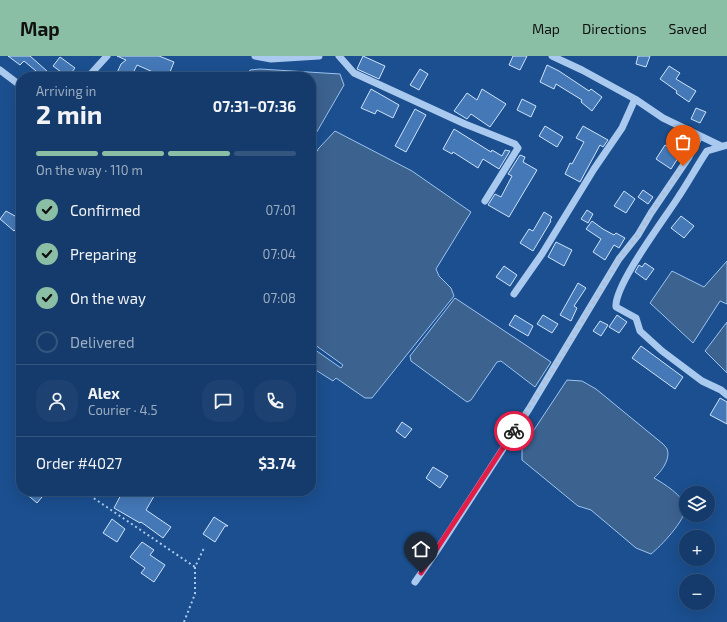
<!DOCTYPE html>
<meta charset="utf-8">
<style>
body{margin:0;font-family:"Exo 2",sans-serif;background:#1d4271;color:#f1f3f6;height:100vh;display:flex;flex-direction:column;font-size:15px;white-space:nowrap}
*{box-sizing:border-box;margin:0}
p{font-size:13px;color:#9dadc1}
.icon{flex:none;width:22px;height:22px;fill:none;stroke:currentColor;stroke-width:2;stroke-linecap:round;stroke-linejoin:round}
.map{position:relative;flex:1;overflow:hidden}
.details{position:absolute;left:16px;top:16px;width:300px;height:424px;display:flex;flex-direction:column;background:#143b6b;border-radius:16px;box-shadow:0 4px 16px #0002,0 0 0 1px #33557e}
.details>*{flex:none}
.controls{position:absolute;left:679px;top:430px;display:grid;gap:8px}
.controls a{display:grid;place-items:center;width:36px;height:36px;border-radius:50%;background:#143b6b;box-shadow:0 4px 16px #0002,0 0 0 1px #33557e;font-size:20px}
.pin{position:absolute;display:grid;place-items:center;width:34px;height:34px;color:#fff;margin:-41px -17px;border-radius:50% 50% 50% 0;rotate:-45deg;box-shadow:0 0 4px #0007}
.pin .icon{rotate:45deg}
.courier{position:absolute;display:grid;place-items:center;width:40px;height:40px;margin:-20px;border:3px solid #e11d48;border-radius:50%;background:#fff;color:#222;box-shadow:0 1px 5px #0007}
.headline em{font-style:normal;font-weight:700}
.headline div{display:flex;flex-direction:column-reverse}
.headline{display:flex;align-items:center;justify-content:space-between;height:68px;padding:0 20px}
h1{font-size:26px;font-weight:700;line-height:30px}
.bar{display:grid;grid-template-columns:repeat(4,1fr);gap:6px 4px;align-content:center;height:48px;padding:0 20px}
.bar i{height:5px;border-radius:3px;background:#33557e}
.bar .selected{background:#8abfa5}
.bar p{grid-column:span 4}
.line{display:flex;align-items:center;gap:10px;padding:0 20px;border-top:1px solid #33557e}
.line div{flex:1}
.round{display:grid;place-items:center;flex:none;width:42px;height:42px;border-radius:16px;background:#1d4271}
ol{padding:0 20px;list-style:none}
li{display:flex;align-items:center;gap:12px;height:44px}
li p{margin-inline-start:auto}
li .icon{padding:4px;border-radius:50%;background:#8abfa5;color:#111;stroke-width:4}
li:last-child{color:#9dadc1}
li i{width:22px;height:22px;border:2px solid #33557e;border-radius:50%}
header{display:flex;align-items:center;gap:24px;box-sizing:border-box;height:56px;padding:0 20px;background:#8abfa5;color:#111}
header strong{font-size:19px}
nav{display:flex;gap:22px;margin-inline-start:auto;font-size:14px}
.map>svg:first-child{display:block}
.water{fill:#3c6290;stroke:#9cc4f0}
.building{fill:#4478b7;stroke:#cfe3fa}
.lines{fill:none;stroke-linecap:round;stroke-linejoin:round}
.path{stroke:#a9c9ee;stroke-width:2;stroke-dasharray:2 3;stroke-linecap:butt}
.minor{stroke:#a9c9ee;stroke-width:7}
.done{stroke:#afc1d8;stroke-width:4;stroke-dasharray:0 7.2}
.route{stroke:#e11d48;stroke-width:5}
</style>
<header>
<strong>Map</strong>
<nav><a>Map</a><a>Directions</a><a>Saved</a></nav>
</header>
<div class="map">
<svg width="727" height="566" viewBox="0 0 727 566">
<rect width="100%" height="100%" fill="#1b4f8f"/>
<path class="water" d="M 260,13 L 340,18 L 344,29 L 311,86 L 311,21 L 246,21 L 250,14 Z
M 335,75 L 412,115 L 471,156 L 436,213 L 439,220 L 451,232 L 454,240 L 372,342 L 365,342 L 336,322 L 333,325 L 311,311 L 311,291 L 341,312 L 343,309 L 311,286 L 311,104 L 319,92 Z
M 727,205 L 727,248 L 720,245 L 693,287 L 650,247 L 672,215 L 704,231 Z
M 455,242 L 551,306 L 535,331 L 501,305 L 497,306 L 471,344 L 467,346 L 411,305 L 410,300 Z
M 727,266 L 727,317 L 705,295 Z
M 567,324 L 582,325 L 596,333 L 663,388 C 664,389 666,391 667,393 C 671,403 661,416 654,422 C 663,427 684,440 685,451 C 687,463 660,491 651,498 L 636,492 L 591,454 L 578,450 L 522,404 L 522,392 Z"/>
<path class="building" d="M 8,0 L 30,0 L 47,15 L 42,20 L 24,5 L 20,9 Z
M 117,0 L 159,0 L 174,6 L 168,21 L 151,21 L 153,16 L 137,9 L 131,21 L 121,21 L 116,19 L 121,8 L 126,4 Z
M 363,0 L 385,10 L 379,23 L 357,13 Z
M 513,0 L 527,0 L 520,14 L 509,9 Z
M 638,0 L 650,0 L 646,11 L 636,8 Z
M 60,1 L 75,12 L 68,21 L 53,10 Z
M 547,9 L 559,15 L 589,35 L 591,33 L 602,41 L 592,55 L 581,46 L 582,44 L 556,28 L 554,33 L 540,26 Z
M 669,10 L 680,17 L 676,23 L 696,35 L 689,46 L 676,37 L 677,35 L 660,23 Z
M 420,13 L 428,18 L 419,34 L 410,29 Z
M 371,33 L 399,49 L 393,62 L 377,54 L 375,58 L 361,52 Z
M 482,33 L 506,48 L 490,71 L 471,58 L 467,63 L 454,55 L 467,37 L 477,44 Z
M 522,43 L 536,50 L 531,61 L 517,54 Z
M 696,52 L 706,56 L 700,67 L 691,63 Z
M 415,53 L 426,59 L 406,96 L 395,90 Z
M 545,70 L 563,81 L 557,91 L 539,80 Z
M 583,70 L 608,84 L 603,91 L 600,89 L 580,126 L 565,118 L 570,107 L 572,108 L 584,86 L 576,82 Z
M 454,73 L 491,96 L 492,94 L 502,100 L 505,94 L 510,95 L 499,113 L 483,103 L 478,112 L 453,96 L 452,98 L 443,93 Z
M 665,89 L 680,99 L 671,113 L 656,103 Z
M 520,99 L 525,101 L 523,106 L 537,114 L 509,161 L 488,149 L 495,138 L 501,141 L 512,120 L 508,118 Z
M 643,134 L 653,141 L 648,148 L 638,141 Z
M 624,135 L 635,143 L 626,157 L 614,150 Z
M 587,154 L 593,158 L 588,167 L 581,163 Z
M 6,155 L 15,160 L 21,168 L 14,175 L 0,163 Z
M 544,156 L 552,161 L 550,164 L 551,165 L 533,195 L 520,187 L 529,173 L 533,175 Z
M 681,160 L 694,170 L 684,182 L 671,172 Z
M 592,165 L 603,173 L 614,179 L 616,177 L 625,182 L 619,192 L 614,189 L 605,204 L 593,196 L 601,183 L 586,173 Z
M 556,186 L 572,194 L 564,210 L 548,201 Z
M 645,207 L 654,213 L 646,224 L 635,216 L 639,209 L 642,211 Z
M 504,210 L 517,219 L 510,230 L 496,221 Z
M 578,227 L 586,232 L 574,250 L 577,252 L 571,265 L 560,259 Z
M 515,259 L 533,270 L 528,280 L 509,269 Z
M 543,259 L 558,268 L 552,277 L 537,268 Z
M 617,259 L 627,266 L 619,277 L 609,271 Z
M 600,265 L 608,269 L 601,280 L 593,275 Z
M 641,290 L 683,321 L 675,333 L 632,302 Z
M 720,342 L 727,346 L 727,368 L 710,359 Z
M 402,366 L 412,373 L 405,382 L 396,375 Z
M 433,411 L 448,420 L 440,432 L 426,422 Z
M 23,435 L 47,435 L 37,447 Z
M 123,435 L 157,435 L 146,454 L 171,471 L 163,482 L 141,466 L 140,467 L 114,452 Z
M 214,461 L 228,470 L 225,470 L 215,486 L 203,478 Z
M 112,463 L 125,473 L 117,486 L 103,477 Z
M 415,483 L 429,496 L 420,505 L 406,492 Z
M 142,486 L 154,494 L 150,499 L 165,509 L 154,526 L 141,517 L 145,512 L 130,501 Z"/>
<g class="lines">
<path class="path" d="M 87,435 L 92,441 L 195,511
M 184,566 L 195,538 L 195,511 L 204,492"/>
<path class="minor" d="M 255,0 L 271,3 L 319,0
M 339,0 L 354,17 L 465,68 L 515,88 L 518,92 L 485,145
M 552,0 L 582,14 L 635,43 L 663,62 L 721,90 L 723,90
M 0,14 L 21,30
M 88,21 L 107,0
M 727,89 L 707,95 C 697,110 689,125 679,140 C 666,161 614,229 616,251 L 636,262 L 640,275 L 662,295 L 702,325 L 721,334 L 727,339
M 514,238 L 542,198 L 594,113 L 622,72 L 635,43
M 415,526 L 434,499 L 529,353 L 619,203 L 638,179 L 651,157 L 689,101 L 700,80"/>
</g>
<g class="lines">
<path class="done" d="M 514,375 L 564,296 L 619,203 L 638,179 L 651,157 L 683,110"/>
<path class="route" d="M 421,517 L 514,375"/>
</g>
</svg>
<div class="controls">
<a><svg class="icon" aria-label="layers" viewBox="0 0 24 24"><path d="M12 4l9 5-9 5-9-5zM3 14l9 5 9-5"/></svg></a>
<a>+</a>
<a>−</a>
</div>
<div class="pin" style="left:683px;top:110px;background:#ea580c"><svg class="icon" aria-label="bag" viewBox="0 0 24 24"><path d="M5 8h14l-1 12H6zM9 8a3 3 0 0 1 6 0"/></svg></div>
<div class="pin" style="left:421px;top:517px;background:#1f2937"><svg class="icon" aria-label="home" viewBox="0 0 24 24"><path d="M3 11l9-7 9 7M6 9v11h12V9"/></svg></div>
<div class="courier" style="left:514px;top:375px"><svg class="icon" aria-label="bike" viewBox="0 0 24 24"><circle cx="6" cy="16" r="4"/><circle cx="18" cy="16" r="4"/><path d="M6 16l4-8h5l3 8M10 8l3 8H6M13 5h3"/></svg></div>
<section class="details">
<div class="headline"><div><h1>2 min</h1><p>Arriving in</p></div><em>07:31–07:36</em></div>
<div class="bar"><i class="selected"></i><i class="selected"></i><i class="selected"></i><i></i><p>On the way · 110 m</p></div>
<ol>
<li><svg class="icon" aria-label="check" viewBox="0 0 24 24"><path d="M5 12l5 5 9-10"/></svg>Confirmed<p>07:01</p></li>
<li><svg class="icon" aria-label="check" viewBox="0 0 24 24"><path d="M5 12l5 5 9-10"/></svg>Preparing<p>07:04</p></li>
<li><svg class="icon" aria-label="check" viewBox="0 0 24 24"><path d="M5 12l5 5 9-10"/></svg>On the way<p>07:08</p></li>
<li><i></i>Delivered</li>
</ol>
<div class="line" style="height:72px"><a class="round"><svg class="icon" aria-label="person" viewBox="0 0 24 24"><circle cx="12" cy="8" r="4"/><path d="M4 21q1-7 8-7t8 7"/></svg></a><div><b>Alex</b><p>Courier · 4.5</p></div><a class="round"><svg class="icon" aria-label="chat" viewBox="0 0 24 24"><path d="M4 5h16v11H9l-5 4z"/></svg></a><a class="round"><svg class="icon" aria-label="phone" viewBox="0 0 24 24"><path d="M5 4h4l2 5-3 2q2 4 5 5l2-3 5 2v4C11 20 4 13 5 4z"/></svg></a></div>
<div class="line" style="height:52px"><div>Order #4027</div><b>$3.74</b></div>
</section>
</div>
